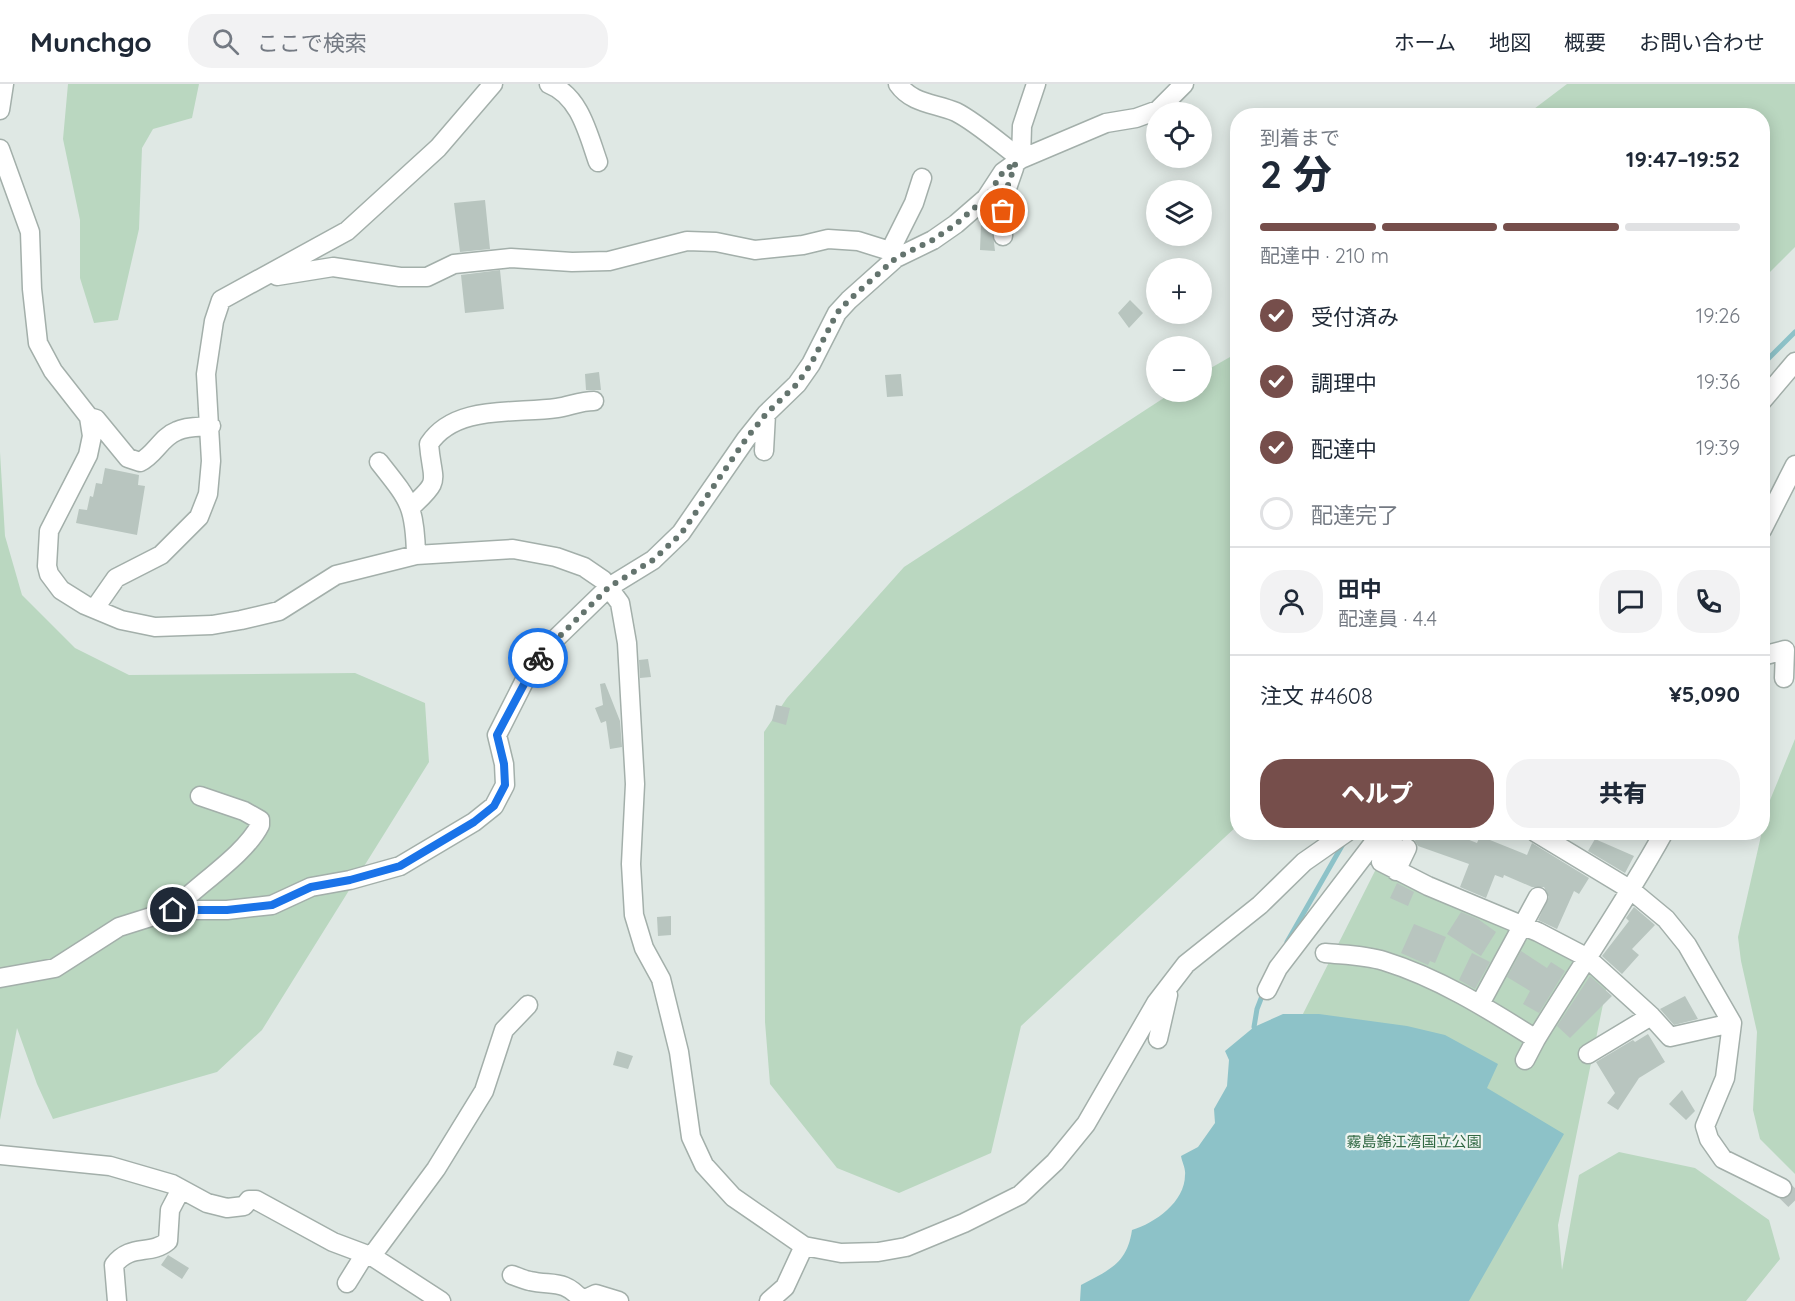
<!DOCTYPE html>
<html lang="ja">
<meta charset="utf-8">
<style>
body{margin:0;font-family:Quicksand,"Noto Sans JP",sans-serif;background:#f2f2f3;color:#1f2937;height:100vh;display:flex;flex-direction:column;font-size:22px;white-space:nowrap}
*{box-sizing:border-box;margin:0}
p{font-size:20px;color:#747a83}
.icon{flex:none;width:33px;height:33px;fill:none;stroke:currentColor;stroke-width:2;stroke-linecap:round;stroke-linejoin:round}
.map{position:relative;flex:1;overflow:hidden}
.details{position:absolute;left:1230px;top:24px;width:540px;height:732px;display:flex;flex-direction:column;background:#fff;border-radius:24px;box-shadow:0 3px 15px #0003}
.details>*{flex:none}
.buttons{position:absolute;left:1146px;top:18px;display:grid;gap:12px}
.buttons a{display:grid;place-items:center;width:66px;height:66px;border-radius:50%;background:#fff;box-shadow:0 3px 15px #0003;font-size:30px}
.pin{position:absolute;display:grid;place-items:center;width:51px;height:51px;color:#fff;margin:-26px;border:3px solid #fff;border-radius:50%;box-shadow:0 2px 6px #0007}
.courier{position:absolute;display:grid;place-items:center;width:60px;height:60px;margin:-30px;border:4px solid #1a73e8;border-radius:50%;background:#fff;color:#222;box-shadow:0 2px 8px #0007}
.summary em{font-style:normal;font-weight:800}
.summary div{display:flex;flex-direction:column-reverse}
.summary{display:flex;align-items:center;justify-content:space-between;height:102px;padding:0 30px}
h1{font-size:39px;font-weight:800;line-height:45px}
.bar{display:grid;grid-template-columns:repeat(4,1fr);gap:9px 6px;align-content:center;height:72px;padding:0 30px}
.bar i{height:8px;border-radius:4px;background:#e0e1e3}
.bar .active{background:#764e4b}
.bar p{grid-column:span 4}
.line{display:flex;align-items:center;gap:15px;padding:0 30px;border-top:2px solid #e0e1e3}
.line div{flex:1}
.round{display:grid;place-items:center;flex:none;width:63px;height:63px;border-radius:24px;background:#f2f2f3}
ol{padding:0 30px;list-style:none}
li{display:flex;align-items:center;gap:18px;height:66px}
li p{margin-inline-start:auto}
li .icon{padding:6px;border-radius:50%;background:#764e4b;color:#fff;stroke-width:4}
li:last-child{color:#747a83}
li i{width:33px;height:33px;border:3px solid #e0e1e3;border-radius:50%}
.cta{display:flex;gap:12px;margin-top:auto;padding:12px 30px}
.cta a{flex:1;height:69px;border-radius:24px;background:#764e4b;color:#fff;font-size:24px;font-weight:800;line-height:69px;text-align:center}
.cta a+a{background:#f2f2f3;color:#1f2937}
header{display:flex;align-items:center;gap:36px;box-sizing:border-box;height:84px;padding:0 30px;background:#fff;border-bottom:2px solid #e0e1e3}
header strong{font-size:28px}
nav{display:flex;gap:33px;margin-inline-start:auto;font-size:21px}
.search{width:420px;height:54px;background:#f2f2f3;display:flex;align-items:center;gap:15px;box-sizing:border-box;padding:0 21px;border-radius:24px;color:#747a83;font-size:22px}
.map>svg:first-child{display:block}
.green{fill:#bad7c0}
.water{fill:#8dc2c8}
.lines{fill:none;stroke-linecap:round;stroke-linejoin:round}
.stream{stroke:#8dc2c8;stroke-width:5}
.building{fill:#b8c5bf}
.street-tunnel{stroke:#b9c4c0;stroke-width:18;stroke-dasharray:18 9;stroke-linecap:butt}
.street-casing{stroke:#a3afaa;stroke-width:21}
.street{stroke:#fff;stroke-width:18}
.done{stroke:#64746e;stroke-width:6;stroke-dasharray:0 10.8}
.route{stroke:#1a73e8;stroke-width:8}
.labels{text-anchor:middle;stroke-width:4.5;stroke-linejoin:round;paint-order:stroke}
.park-label{font-size:15px;fill:#316843;stroke:#eff5f2}
</style>
<header>
<strong>Munchgo</strong>
<div class="search"><svg class="icon" aria-label="search" viewBox="0 0 24 24"><circle cx="10" cy="10" r="6"/><path d="M15 15l6 6"/></svg>ここで検索</div>
<nav><a>ホーム</a><a>地図</a><a>概要</a><a>お問い合わせ</a></nav>
</header>
<div class="map">
<svg width="1795" height="1217" viewBox="0 0 1795 1217">
<rect width="100%" height="100%" fill="#dfe8e4"/>
<path class="green" d="M 68,0 L 199,0 L 192,34 L 153,45 L 142,64 L 139,145 L 118,236 L 94,239 L 80,194 L 80,136 L 63,55 Z
M 1567,0 L 1795,0 L 1795,163 L 1763,195 L 1762,32 L 1526,31 Z
M 1237,269 L 1237,742 L 1021,942 L 991,1069 L 899,1109 L 837,1084 L 770,1000 L 765,938 L 764,648 L 787,614 L 904,483 L 1173,308 L 1202,308 L 1202,289 Z
M 0,368 L 5,452 L 22,511 L 75,564 L 129,591 L 355,589 L 425,619 L 429,678 L 262,946 L 217,988 L 53,1035 L 37,1000 L 17,944 L 0,1036 Z
M 1795,655 L 1795,1090 L 1760,1055 L 1753,1026 L 1757,948 L 1741,877 L 1738,853 L 1768,721 Z
M 1378,781 L 1611,881 L 1558,1141 L 1562,1186 L 1579,1091 L 1619,1068 L 1695,1084 L 1769,1136 L 1780,1175 L 1746,1217 L 1114,1217 L 1182,1170 Z"/>
<path class="water" d="M 1283,930 L 1319,930 L 1407,942 L 1445,951 L 1498,980 L 1487,1004 L 1564,1050 L 1469,1217 L 1080,1217 L 1081,1201 C 1109,1186 1127,1180 1132,1146 C 1155,1139 1185,1118 1185,1091 C 1186,1085 1182,1078 1181,1072 L 1198,1063 L 1215,1039 L 1214,1025 L 1227,1002 L 1229,976 L 1225,967 L 1254,943 Z"/>
<g class="lines">
<path class="stream" d="M 1762,281 L 1795,248
M 1287,858 L 1343,760
M 1254,943 L 1257,925 L 1264,907"/>
</g>
<path class="building" d="M 485,116 L 490,165 L 460,168 L 454,119 Z
M 981,141 L 992,142 L 995,167 L 980,166 Z
M 500,186 L 504,225 L 465,229 L 461,191 Z
M 1130,216 L 1143,229 L 1129,244 L 1118,229 Z
M 599,288 L 601,306 L 586,306 L 585,290 Z
M 901,290 L 903,312 L 887,313 L 885,291 Z
M 105,384 L 139,391 L 138,401 L 145,402 L 137,451 L 76,439 L 79,425 L 87,426 L 90,412 L 93,413 L 96,399 L 102,400 Z
M 648,575 L 651,593 L 640,594 L 639,576 Z
M 605,599 L 620,637 L 622,663 L 610,665 L 606,637 L 601,639 L 595,624 L 603,621 L 600,600 Z
M 776,621 L 790,624 L 786,641 L 772,637 Z
M 1418,748 L 1449,748 L 1477,759 L 1480,752 L 1527,771 L 1532,759 L 1589,794 L 1579,810 L 1574,807 L 1557,845 L 1538,836 L 1549,813 L 1544,803 L 1532,803 L 1504,791 L 1503,794 L 1495,791 L 1486,814 L 1460,803 L 1469,780 L 1418,762 L 1415,757 Z
M 1595,755 L 1634,772 L 1625,789 L 1588,767 Z
M 1397,799 L 1414,808 L 1408,822 L 1390,814 Z
M 1634,823 L 1655,841 L 1632,865 L 1639,871 L 1622,890 L 1602,872 L 1629,837 L 1626,834 Z
M 1461,828 L 1478,835 L 1496,848 L 1481,872 L 1447,850 Z
M 671,832 L 671,851 L 658,852 L 657,833 Z
M 1414,840 L 1446,853 L 1435,879 L 1430,877 L 1428,881 L 1401,869 Z
M 1521,867 L 1547,884 L 1551,878 L 1565,887 L 1539,929 L 1523,920 L 1530,907 L 1507,893 Z
M 1472,869 L 1490,878 L 1475,905 L 1459,896 Z
M 1590,892 L 1612,912 L 1570,954 L 1557,942 Z
M 1685,912 L 1698,935 L 1674,941 L 1660,925 Z
M 1648,950 L 1665,978 L 1639,994 L 1618,1026 L 1607,1019 L 1615,1009 L 1596,978 L 1633,956 L 1635,958 Z
M 617,967 L 633,972 L 628,985 L 613,981 Z
M 1682,1006 L 1695,1027 L 1686,1036 L 1669,1020 Z
M 168,1171 L 189,1184 L 182,1195 L 161,1181 Z"/>
<g class="lines">
<path class="street-tunnel" d="M 1782,1104 L 1795,1117"/>
<defs>
<path id="street" d="M 549,0 C 580,12 588,50 598,78
M 898,0 C 912,20 935,19 956,28 C 976,38 1002,61 1021,75
M 0,26 L 4,0
M 0,65 L 30,148 L 32,205 L 38,259 L 53,287 L 89,333 L 92,352 L 88,371 L 49,447 L 47,482 L 49,490 L 61,506 L 85,521 L 121,536 L 155,543 L 212,541 L 241,536 L 279,527 L 336,491 L 416,471 L 513,465 L 556,473 L 584,483 L 603,496 L 620,519 L 627,559 L 635,700 L 631,780 L 634,831 L 644,864 L 661,895 L 679,968 L 691,1053 L 704,1081 L 733,1113 L 804,1162 L 841,1169 L 878,1168 L 906,1163 L 964,1139 L 1020,1111 L 1055,1078 L 1086,1040 L 1156,919 L 1186,880 L 1260,821 L 1304,778 L 1347,748
M 1021,75 L 1022,42 L 1036,0
M 1003,152 L 1004,113 L 1014,84
M 890,167 L 914,119 L 922,94
M 277,192 L 333,183 L 400,193 L 427,193 L 454,180 L 511,174 L 572,178 L 609,177 L 687,157 L 716,158 L 755,166 L 803,161 L 828,155 L 858,157 L 890,167 L 896,174
M 1762,317 L 1795,278
M 89,333 L 96,335 L 128,374 L 140,378 C 155,371 161,353 177,347 C 187,342 200,343 211,342
M 764,367 L 766,330
M 379,378 C 409,416 415,421 416,471
M 411,423 C 443,394 432,399 429,360 C 455,320 516,330 557,324 C 570,322 581,317 594,317
M 1762,446 L 1795,381
M 95,524 L 116,494 L 161,471 L 199,433 L 208,410 L 211,377 L 206,290 L 214,237 L 221,216 L 347,147 L 438,64 L 493,0
M 1762,572 L 1785,566 L 1784,594
M 1396,748 L 1381,778 L 1428,802 L 1538,848 L 1586,873 L 1651,932 L 1670,953 L 1732,939
M 1535,748 L 1631,806 L 1666,835 L 1687,861 L 1732,939 L 1725,994 L 1705,1042 L 1709,1055 L 1723,1075 L 1782,1104
M 1396,787 L 1407,764
M 173,826 C 198,800 245,771 260,741 L 260,736 L 244,727 L 200,712
M 1325,869 C 1345,871 1365,871 1384,877 C 1439,894 1488,925 1536,955 C 1578,886 1625,819 1664,748
M 0,894 L 55,884 L 119,843 L 173,826 L 227,826 L 272,821 L 311,803 L 350,796 L 400,782 L 474,738 L 494,722 L 505,701 L 504,680 L 497,651 L 533,580 L 545,565 L 609,503 L 653,476 L 681,449 L 746,355 L 766,330 L 797,300 L 811,280 L 837,229 L 849,216 L 896,174 L 933,156 L 956,140 L 986,114 L 1003,88 L 1021,75 L 1106,39 L 1136,34 L 1158,26 L 1184,0
M 1267,906 L 1278,884 L 1382,748
M 1480,920 L 1538,813
M 1158,955 L 1168,911
M 1588,970 L 1651,932
M 1525,976 L 1536,955
M 0,1071 L 110,1082 L 172,1100 L 207,1119 L 227,1124 L 244,1122 L 249,1116 L 256,1116 L 333,1158 L 373,1173 L 441,1217
M 371,1173 L 436,1085 L 484,1007 L 504,946 L 528,921
M 512,1191 C 518,1193 524,1196 530,1197 C 553,1202 564,1195 582,1216
M 347,1199 L 365,1170
M 117,1217 L 114,1181 C 131,1159 150,1172 168,1157 L 170,1126 L 181,1105
M 581,1217 L 596,1210 L 619,1217
M 769,1217 L 785,1203 L 804,1162"/>
</defs>
<use href="#street" class="street-casing"/>
<use href="#street" class="street"/>
</g>
<g class="lines">
<path class="done" d="M 538,574 L 609,503 L 653,476 L 681,450 L 746,355 L 766,330 L 797,300 L 811,280 L 837,229 L 849,216 L 896,174 L 933,156 L 956,140 L 986,114 L 1003,88 L 1016,78 L 1004,113 L 1003,127"/>
<path class="route" d="M 173,826 L 227,826 L 272,821 L 311,803 L 350,796 L 400,782 L 474,738 L 494,722 L 505,701 L 504,680 L 497,651 L 538,574"/>
</g>
<g class="labels">
<g class="park-label">
<text x="1414" y="1063">霧島錦江湾国立公園</text>
</g>
</g>
</svg>
<div class="buttons">
<a><svg class="icon" aria-label="locate" viewBox="0 0 24 24"><circle cx="12" cy="12" r="6"/><path d="M12 2v4M12 18v4M2 12h4M18 12h4"/></svg></a>
<a><svg class="icon" aria-label="layers" viewBox="0 0 24 24"><path d="M12 4l9 5-9 5-9-5zM3 14l9 5 9-5"/></svg></a>
<a>+</a>
<a>−</a>
</div>
<div class="pin" style="left:1003px;top:127px;background:#ea580c"><svg class="icon" aria-label="bag" viewBox="0 0 24 24"><path d="M5 8h14l-1 12H6zM9 8a3 3 0 0 1 6 0"/></svg></div>
<div class="pin" style="left:173px;top:826px;background:#1f2937"><svg class="icon" aria-label="home" viewBox="0 0 24 24"><path d="M3 11l9-7 9 7M6 9v11h12V9"/></svg></div>
<div class="courier" style="left:538px;top:574px"><svg class="icon" aria-label="bike" viewBox="0 0 24 24"><circle cx="6" cy="16" r="4"/><circle cx="18" cy="16" r="4"/><path d="M6 16l4-8h5l3 8M10 8l3 8H6M13 5h3"/></svg></div>
<section class="details">
<div class="summary"><div><h1>2 分</h1><p>到着まで</p></div><em>19:47–19:52</em></div>
<div class="bar"><i class="active"></i><i class="active"></i><i class="active"></i><i></i><p>配達中 · 210 m</p></div>
<ol>
<li><svg class="icon" aria-label="check" viewBox="0 0 24 24"><path d="M5 12l5 5 9-10"/></svg>受付済み<p>19:26</p></li>
<li><svg class="icon" aria-label="check" viewBox="0 0 24 24"><path d="M5 12l5 5 9-10"/></svg>調理中<p>19:36</p></li>
<li><svg class="icon" aria-label="check" viewBox="0 0 24 24"><path d="M5 12l5 5 9-10"/></svg>配達中<p>19:39</p></li>
<li><i></i>配達完了</li>
</ol>
<div class="line" style="height:108px"><a class="round"><svg class="icon" aria-label="person" viewBox="0 0 24 24"><circle cx="12" cy="8" r="4"/><path d="M4 21q1-7 8-7t8 7"/></svg></a><div><b>田中</b><p>配達員 · 4.4</p></div><a class="round"><svg class="icon" aria-label="chat" viewBox="0 0 24 24"><path d="M4 5h16v11H9l-5 4z"/></svg></a><a class="round"><svg class="icon" aria-label="phone" viewBox="0 0 24 24"><path d="M5 4h4l2 5-3 2q2 4 5 5l2-3 5 2v4C11 20 4 13 5 4z"/></svg></a></div>
<div class="line" style="height:78px"><div>注文 #4608</div><b>¥5,090</b></div>
<div class="cta"><a>ヘルプ</a><a>共有</a></div>
</section>
</div>
